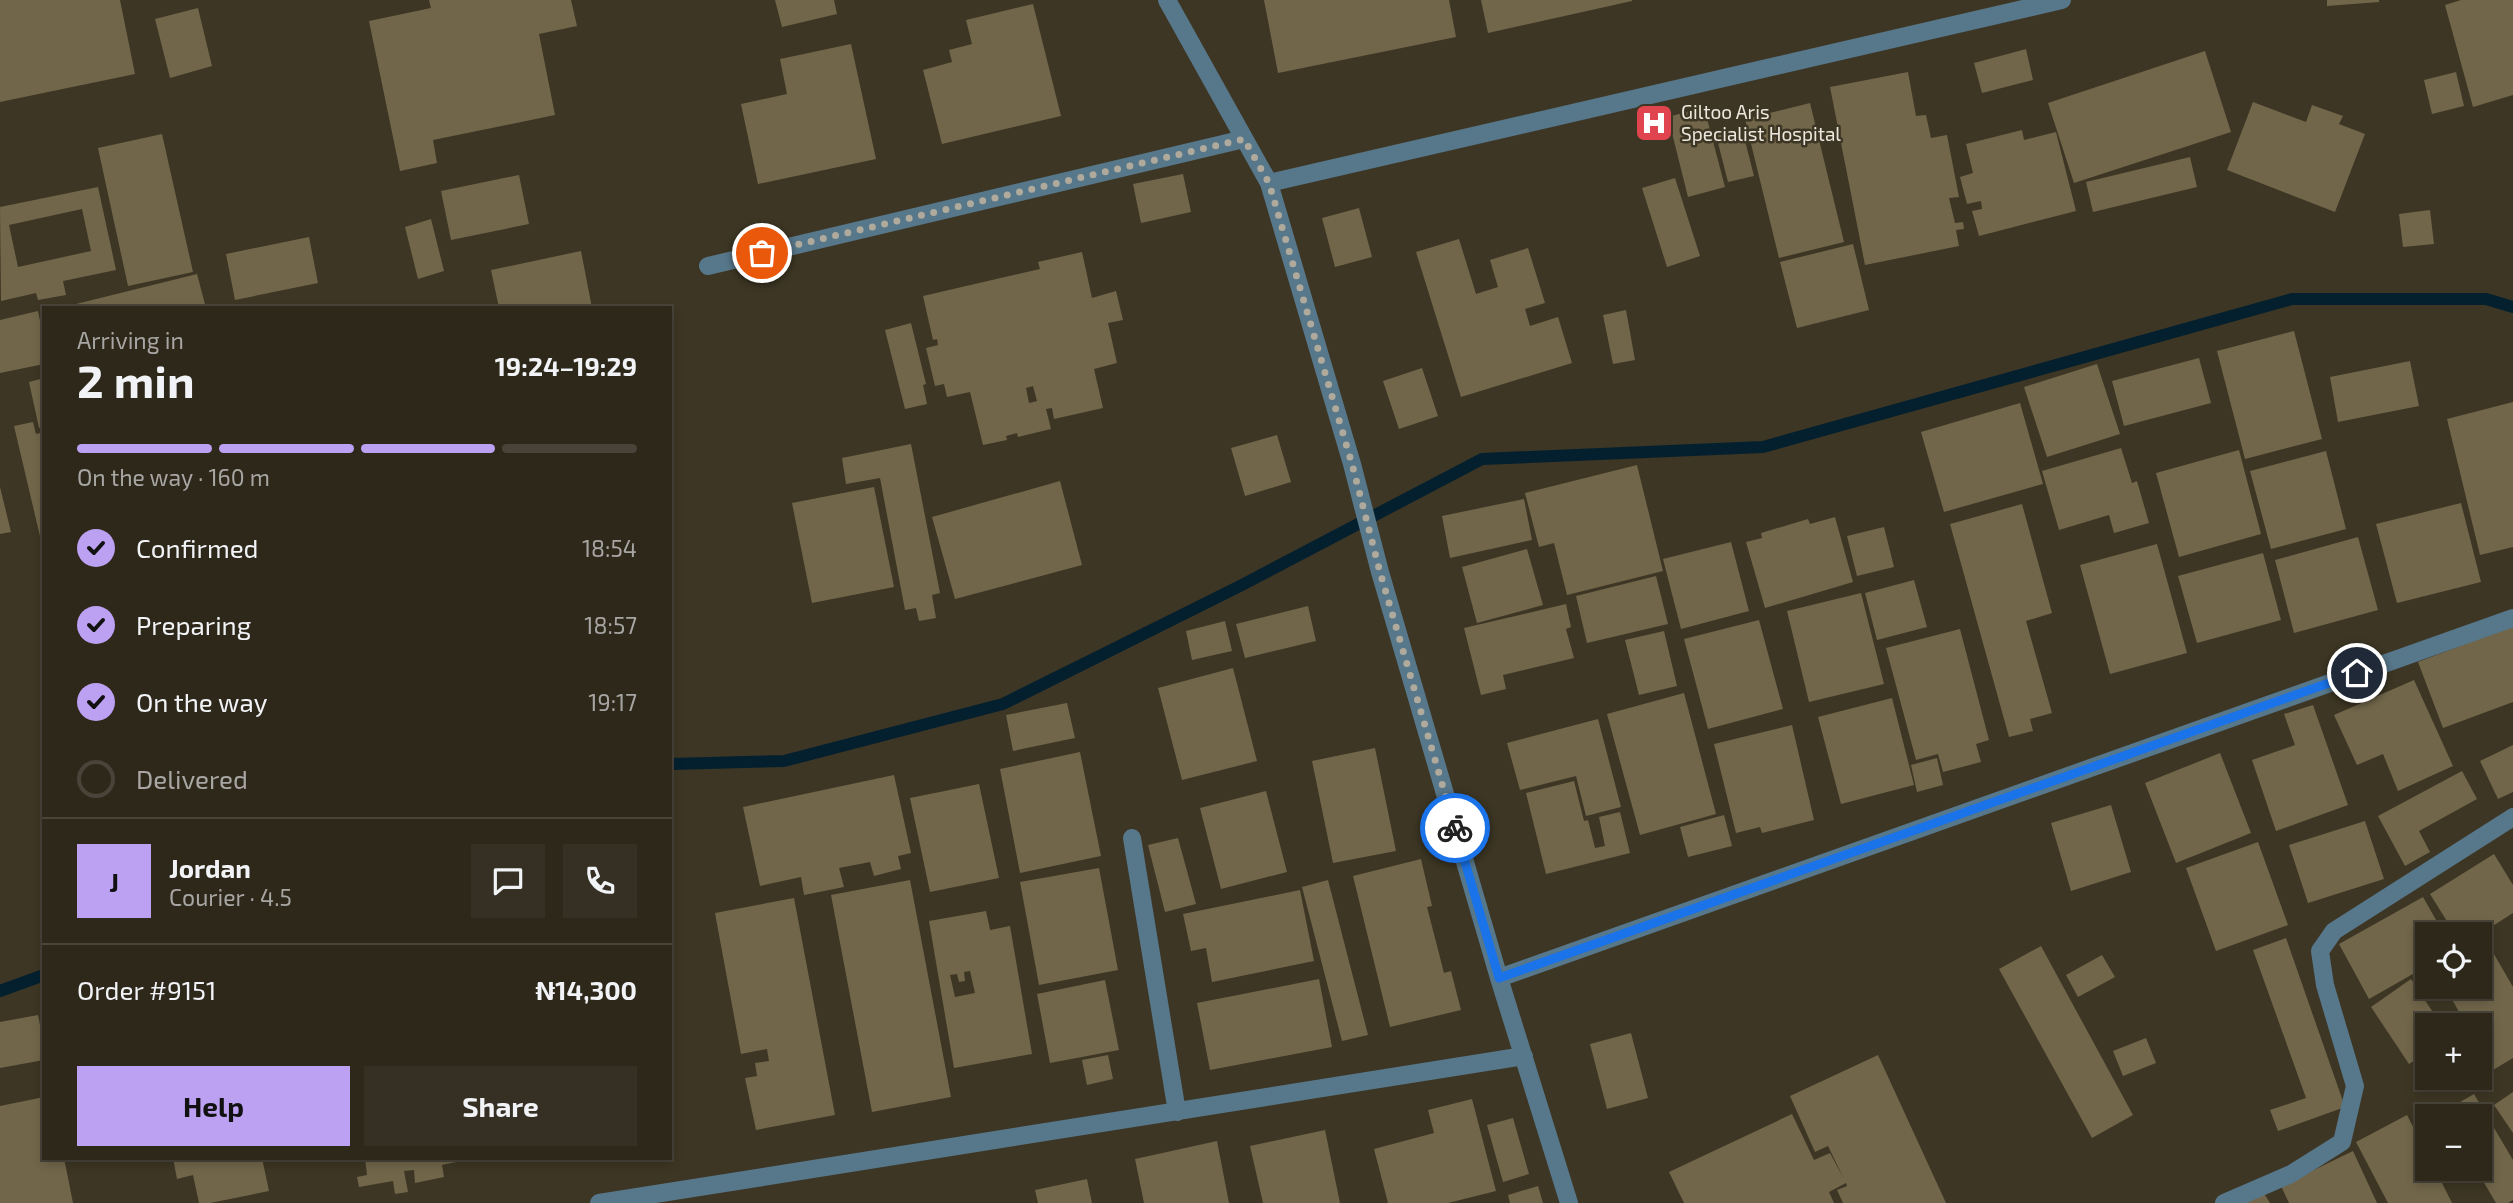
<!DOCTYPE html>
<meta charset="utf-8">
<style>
body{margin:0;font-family:"Exo 2",sans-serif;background:#363024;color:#f1f3f6;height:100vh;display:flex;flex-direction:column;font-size:26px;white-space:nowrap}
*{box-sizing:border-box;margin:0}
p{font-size:23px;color:#a7a6a3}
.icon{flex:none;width:38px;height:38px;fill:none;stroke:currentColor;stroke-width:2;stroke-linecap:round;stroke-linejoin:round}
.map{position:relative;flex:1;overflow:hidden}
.sheet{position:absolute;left:42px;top:306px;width:630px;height:854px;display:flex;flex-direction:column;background:#2e281b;border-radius:0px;box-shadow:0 4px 10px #0003,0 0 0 2px #49443a}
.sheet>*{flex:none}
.buttons{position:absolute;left:2415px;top:922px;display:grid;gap:14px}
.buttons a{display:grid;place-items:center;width:77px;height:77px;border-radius:0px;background:#2e281b;box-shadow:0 4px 10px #0003,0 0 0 2px #49443a;font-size:35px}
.pin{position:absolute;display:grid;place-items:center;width:60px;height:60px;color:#fff;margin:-30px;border:4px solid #fff;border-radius:50%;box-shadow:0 2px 7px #0007}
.courier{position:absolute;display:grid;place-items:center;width:70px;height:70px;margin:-35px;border:5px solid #1a73e8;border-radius:50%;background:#fff;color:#222;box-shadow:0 2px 9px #0007}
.headline em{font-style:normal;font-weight:700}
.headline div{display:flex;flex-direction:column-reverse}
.headline{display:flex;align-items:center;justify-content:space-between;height:119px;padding:0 35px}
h1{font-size:46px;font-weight:700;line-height:52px}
.bar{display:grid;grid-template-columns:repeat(4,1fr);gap:10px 7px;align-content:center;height:84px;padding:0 35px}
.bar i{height:9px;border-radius:5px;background:#49443a}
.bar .active{background:#bca0f2}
.bar p{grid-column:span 4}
.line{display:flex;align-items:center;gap:18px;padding:0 35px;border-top:2px solid #49443a}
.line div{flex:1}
.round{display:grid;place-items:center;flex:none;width:74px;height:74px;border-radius:0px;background:#363024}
ol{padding:0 35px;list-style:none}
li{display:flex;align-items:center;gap:21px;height:77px}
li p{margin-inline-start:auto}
li .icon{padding:7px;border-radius:50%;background:#bca0f2;color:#111;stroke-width:4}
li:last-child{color:#a7a6a3}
li i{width:38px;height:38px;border:4px solid #49443a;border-radius:50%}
.primary-button{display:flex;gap:14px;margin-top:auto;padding:14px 35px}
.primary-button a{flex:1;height:80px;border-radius:0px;background:#bca0f2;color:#111;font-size:28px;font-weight:700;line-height:80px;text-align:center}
.primary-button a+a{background:#363024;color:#f1f3f6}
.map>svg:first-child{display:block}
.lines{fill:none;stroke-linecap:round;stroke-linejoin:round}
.stream{stroke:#04202f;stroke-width:12}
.building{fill:#71664a;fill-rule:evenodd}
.minor{stroke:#57778a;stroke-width:18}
.done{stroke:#afaa9c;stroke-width:7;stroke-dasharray:0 12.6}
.route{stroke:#1a73e8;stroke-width:9}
.labels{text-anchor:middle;stroke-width:5;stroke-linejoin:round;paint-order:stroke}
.poi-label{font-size:19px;fill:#ede8dd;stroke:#3d3624;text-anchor:start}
</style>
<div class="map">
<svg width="2513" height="1203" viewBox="0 0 2513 1203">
<rect width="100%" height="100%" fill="#3d3624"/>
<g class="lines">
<path class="stream" d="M 670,764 L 784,761 L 1003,704 L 1238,587 L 1482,459 L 1763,447 L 2292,299 L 2486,299 L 2513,307
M 0,991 L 44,975"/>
</g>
<path class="building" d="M 0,0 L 120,0 L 135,74 L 0,102 Z
M 429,0 L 571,0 L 577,26 L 539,34 L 555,115 L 433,140 L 437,163 L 400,171 L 369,21 L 431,8 Z
M 775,0 L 834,0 L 837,14 L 782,27 Z
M 1264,0 L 1449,0 L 1456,37 L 1278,73 Z
M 1481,0 L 1632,0 L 1632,1 L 1488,33 Z
M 2327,0 L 2379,0 L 2379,2 L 2327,6 Z
M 2461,0 L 2513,0 L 2513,95 L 2473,107 L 2445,5 Z
M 1033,4 L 1061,116 L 942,144 L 923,70 L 952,62 L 949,50 L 972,44 L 966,20 Z
M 198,8 L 212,66 L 170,78 L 155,19 Z
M 851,44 L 876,159 L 758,184 L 741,104 L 787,94 L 780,59 Z
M 2026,49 L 2033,80 L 1982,93 L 1974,63 Z
M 2205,51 L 2231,132 L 2074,183 L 2048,103 Z
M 1908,72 L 1916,116 L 1926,115 L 1931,138 L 1947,135 L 1959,197 L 1949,198 L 1955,223 L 1963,222 L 1964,229 L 1956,230 L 1959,246 L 1865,265 L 1830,87 Z
M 2456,72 L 2464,106 L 2432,114 L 2424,80 Z
M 2253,102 L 2306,122 L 2312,105 L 2343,116 L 2339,124 L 2365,134 L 2335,212 L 2227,170 Z
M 1810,103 L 1844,242 L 1779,258 L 1745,119 Z
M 1704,107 L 1725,187 L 1688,197 L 1668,117 Z
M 1742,129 L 1754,176 L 1728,182 L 1716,135 Z
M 2022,130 L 2024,140 L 2056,132 L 2076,211 L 1979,236 L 1972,211 L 1982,209 L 1981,201 L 1967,204 L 1960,177 L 1973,173 L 1966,144 Z
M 162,134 L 193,272 L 128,286 L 98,148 Z
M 2190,157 L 2197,187 L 2093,212 L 2086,182 Z
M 1183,174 L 1191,212 L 1141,223 L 1133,184 Z
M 519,175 L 529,224 L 451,240 L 441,191 Z
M 1675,178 L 1700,256 L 1667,267 L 1642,188 Z
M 98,187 L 116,270 L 63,281 L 66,295 L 38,300 L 36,293 L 1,301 L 0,207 ZM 82,209 L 91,251 L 18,267 L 9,225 Z
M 1359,208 L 1372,257 L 1335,267 L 1322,218 Z
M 2430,210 L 2434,244 L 2403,247 L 2399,214 Z
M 431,219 L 444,271 L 418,279 L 405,227 Z
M 309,237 L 318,283 L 235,300 L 226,254 Z
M 1459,239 L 1476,294 L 1498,287 L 1490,260 L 1528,248 L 1545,303 L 1525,309 L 1530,326 L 1558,317 L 1572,363 L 1461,397 L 1416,252 Z
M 1853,244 L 1869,310 L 1797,328 L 1780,262 Z
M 581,251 L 592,308 L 499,308 L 491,270 Z
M 1082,252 L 1092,298 L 1116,291 L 1123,320 L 1108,323 L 1117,363 L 1094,369 L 1103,408 L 1054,419 L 1052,408 L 1046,409 L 1051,429 L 1018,437 L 1017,433 L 1006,436 L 1007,440 L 983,445 L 970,392 L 947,397 L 944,384 L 935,386 L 926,348 L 938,345 L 937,339 L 933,340 L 923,296 L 1040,269 L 1038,262 ZM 1033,386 L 1037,401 L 1029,403 L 1026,388 Z
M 197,274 L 206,308 L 64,308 L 64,307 Z
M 1626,310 L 1635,360 L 1613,364 L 1603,315 Z
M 38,311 L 44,340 L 44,364 L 0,373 L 0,320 Z
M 911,323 L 926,384 L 923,385 L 927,404 L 905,409 L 885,330 Z
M 2294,331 L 2322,439 L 2245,459 L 2217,351 Z
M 2199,358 L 2211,403 L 2124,426 L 2112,381 Z
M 2410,361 L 2419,406 L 2338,422 L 2330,377 Z
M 2097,364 L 2120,434 L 2047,457 L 2024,387 Z
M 1422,368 L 1438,416 L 1399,429 L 1383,381 Z
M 44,378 L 44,427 L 39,428 L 29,382 Z
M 2513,402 L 2513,547 L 2480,555 L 2447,419 Z
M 2020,403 L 2043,484 L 1944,512 L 1921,432 Z
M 33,422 L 36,434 L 44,432 L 43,549 L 14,426 Z
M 1277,435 L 1291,482 L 1245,496 L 1231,448 Z
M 911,444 L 940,593 L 932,595 L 936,618 L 919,621 L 916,608 L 905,610 L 880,478 L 846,484 L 842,458 Z
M 2121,448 L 2132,483 L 2137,481 L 2149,523 L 2114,533 L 2109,515 L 2059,530 L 2042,471 Z
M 2239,450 L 2261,534 L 2179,557 L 2156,473 Z
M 2326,451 L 2346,529 L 2271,549 L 2250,471 Z
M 1637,465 L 1663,571 L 1567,595 L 1554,543 L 1539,547 L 1525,493 Z
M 1060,481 L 1082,565 L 955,599 L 932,517 Z
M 0,487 L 11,532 L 0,534 Z
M 874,487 L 894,587 L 812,603 L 792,503 Z
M 1524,499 L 1532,540 L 1450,558 L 1442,516 Z
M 2461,503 L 2481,582 L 2397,603 L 2376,524 Z
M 2022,504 L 2052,613 L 2026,621 L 2052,713 L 2030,719 L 2033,731 L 2009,737 L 1950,524 Z
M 1835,517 L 1853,582 L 1765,608 L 1746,542 L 1762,538 L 1761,533 L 1808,519 L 1810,524 Z
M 1884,527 L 1894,567 L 1857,576 L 1847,536 Z
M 2358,537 L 2378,610 L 2294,633 L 2275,560 Z
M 1731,542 L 1749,611 L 1681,629 L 1663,559 Z
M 2157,544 L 2187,653 L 2110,674 L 2080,565 Z
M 1527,549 L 1543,605 L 1477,623 L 1462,567 Z
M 2263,553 L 2281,620 L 2197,643 L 2178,576 Z
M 1656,576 L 1668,624 L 1587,643 L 1576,596 Z
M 1914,580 L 1927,627 L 1877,640 L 1865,593 Z
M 1861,593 L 1884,684 L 1809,702 L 1787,611 Z
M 1566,604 L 1571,627 L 1566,629 L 1574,658 L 1503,675 L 1506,689 L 1481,695 L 1464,628 Z
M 1308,606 L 1316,641 L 1245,658 L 1236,624 Z
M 1759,620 L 1783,709 L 1708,729 L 1684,639 Z
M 1225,621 L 1232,651 L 1192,660 L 1186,631 Z
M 2513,626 L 2513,702 L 2443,728 L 2418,662 Z
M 1960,629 L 1989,740 L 1976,744 L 1981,762 L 1943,772 L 1938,754 L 1916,760 L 1886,648 Z
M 1664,631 L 1677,686 L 1639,695 L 1625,640 Z
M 1233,668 L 1257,761 L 1182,780 L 1158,688 Z
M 2414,680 L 2453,766 L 2398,791 L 2383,754 L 2357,765 L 2334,715 Z
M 1684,693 L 1716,814 L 1640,835 L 1607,714 Z
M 1892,698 L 1914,785 L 1841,804 L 1818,717 Z
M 1067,703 L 1075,738 L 1013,751 L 1006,715 Z
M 2313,705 L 2348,805 L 2276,831 L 2252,760 L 2295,745 L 2284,714 Z
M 1598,719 L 1621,807 L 1586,816 L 1576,776 L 1520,790 L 1507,743 Z
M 1792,725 L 1814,820 L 1762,833 L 1760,827 L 1736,833 L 1714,744 Z
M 2513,745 L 2513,792 L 2498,799 L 2480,761 Z
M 1375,748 L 1396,851 L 1333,863 L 1312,761 Z
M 1080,752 L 1101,856 L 1020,873 L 1000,769 Z
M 2220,753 L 2251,833 L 2176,863 L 2145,783 Z
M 1937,758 L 1943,785 L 1917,792 L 1911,765 Z
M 2462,771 L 2477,799 L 2419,831 L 2430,852 L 2405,866 L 2378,816 Z
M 894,775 L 911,853 L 898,856 L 901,869 L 874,876 L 870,862 L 839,868 L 844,887 L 804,895 L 801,877 L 760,886 L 743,807 Z
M 1574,781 L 1584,821 L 1588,820 L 1595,848 L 1605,846 L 1599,817 L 1620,812 L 1630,853 L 1546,874 L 1526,793 Z
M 979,784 L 999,878 L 930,892 L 910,798 Z
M 1266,791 L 1287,872 L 1221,889 L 1200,808 Z
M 2111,805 L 2131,872 L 2071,891 L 2051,823 Z
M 1724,815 L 1732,846 L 1688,857 L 1680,827 Z
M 2365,821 L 2384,879 L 2308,903 L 2289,845 Z
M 1178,838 L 1196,904 L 1165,912 L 1148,845 Z
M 2258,842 L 2288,925 L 2216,951 L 2186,868 Z
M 2494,854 L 2513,885 L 2513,913 L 2480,934 L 2455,934 L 2430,894 Z
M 1421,859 L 1432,906 L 1427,907 L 1444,973 L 1451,971 L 1461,1010 L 1390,1027 L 1353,876 Z
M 1099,868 L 1118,970 L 1039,985 L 1020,882 Z
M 910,880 L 951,1097 L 872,1112 L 831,895 Z
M 1328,880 L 1368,1035 L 1342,1041 L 1302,887 Z
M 1300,890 L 1314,961 L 1212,982 L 1206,948 L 1191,951 L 1183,914 Z
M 2423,897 L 2444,934 L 2427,934 L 2427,966 L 2369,999 L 2339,944 Z
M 794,898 L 835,1115 L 756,1130 L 745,1078 L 757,1076 L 755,1063 L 769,1061 L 767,1049 L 741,1054 L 715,913 Z
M 986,911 L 990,930 L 1010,926 L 1032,1054 L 954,1068 L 929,921 ZM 970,971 L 975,993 L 955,997 L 950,975 L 957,974 L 959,982 L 965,981 L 964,972 Z
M 2286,938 L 2345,1107 L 2278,1131 L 2270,1110 L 2306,1098 L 2253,950 Z
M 2487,942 L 2513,987 L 2513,1058 L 2493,1070 L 2480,1047 L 2480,1026 L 2467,1026 L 2445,987 L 2480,987 L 2480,946 Z
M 2041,946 L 2133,1115 L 2092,1138 L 1999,969 Z
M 2102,955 L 2115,977 L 2078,997 L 2066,975 Z
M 1319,979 L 1332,1047 L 1210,1070 L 1197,1003 Z
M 2411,979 L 2442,1026 L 2427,1026 L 2427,1052 L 2409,1064 L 2371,1007 Z
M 1105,980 L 1119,1050 L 1050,1063 L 1037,994 Z
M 38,1015 L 44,1045 L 44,1060 L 0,1068 L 0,1022 Z
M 1631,1033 L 1648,1098 L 1607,1109 L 1590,1044 Z
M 2146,1038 L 2156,1063 L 2123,1076 L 2113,1051 Z
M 1108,1055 L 1113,1079 L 1087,1085 L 1082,1060 Z
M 1878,1055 L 1946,1203 L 1843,1203 L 1837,1190 L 1847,1186 L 1846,1183 L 1829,1192 L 1834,1203 L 1684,1203 L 1669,1172 L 1792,1114 L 1814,1160 L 1830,1153 L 1844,1179 L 1828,1146 L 1815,1152 L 1790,1096 Z
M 2513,1092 L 2513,1133 L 2494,1105 Z
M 2474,1094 L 2513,1160 L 2513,1200 L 2508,1203 L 2496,1203 L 2476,1169 L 2480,1169 L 2480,1116 L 2436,1116 Z
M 44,1097 L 44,1158 L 64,1158 L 73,1203 L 0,1203 L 0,1106 Z
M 1472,1099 L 1496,1191 L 1448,1203 L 1388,1203 L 1374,1149 L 1434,1133 L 1428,1110 Z
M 2407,1115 L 2427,1154 L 2427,1169 L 2435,1169 L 2452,1203 L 2388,1203 L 2356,1142 Z
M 1513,1118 L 1529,1174 L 1503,1182 L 1487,1125 Z
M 1325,1130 L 1340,1203 L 1263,1203 L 1250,1146 Z
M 1217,1141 L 1229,1203 L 1144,1203 L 1135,1159 Z
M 2353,1151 L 2377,1203 L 2289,1203 L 2281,1186 Z
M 173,1158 L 262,1158 L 269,1191 L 210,1203 L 199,1203 L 193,1175 L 177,1179 Z
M 365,1158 L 455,1158 L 456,1162 L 442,1165 L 444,1177 L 415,1183 L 414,1170 L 404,1171 L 408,1192 L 395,1194 L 393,1181 L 359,1187 L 357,1177 L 367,1175 Z
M 1087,1179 L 1092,1203 L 1038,1203 L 1035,1190 Z
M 1538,1186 L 1543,1203 L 1510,1203 L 1508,1195 Z
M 2263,1192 L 2270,1203 L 2244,1203 Z"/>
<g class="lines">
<path class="minor" d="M 1167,0 L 1269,183 L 1352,464 L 1380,572 L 1499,978 L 2513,618
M 1269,183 L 2062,0
M 708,266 L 1244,139
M 1132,838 L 1177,1112
M 1499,978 L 1569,1203
M 599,1203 L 1524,1056
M 2224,1203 L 2291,1174 L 2342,1142 L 2355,1086 L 2325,985 L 2320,951 L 2334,931 L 2513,817"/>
</g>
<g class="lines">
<path class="done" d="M 762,253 L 1244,139 L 1269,183 L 1352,464 L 1380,572 L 1455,828"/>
<path class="route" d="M 1455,828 L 1499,978 L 2357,673"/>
</g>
<defs>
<symbol id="hospital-square" viewBox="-11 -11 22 22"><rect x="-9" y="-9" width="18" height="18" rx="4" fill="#e0444e" stroke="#3d3624"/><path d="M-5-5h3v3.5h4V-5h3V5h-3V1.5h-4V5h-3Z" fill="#fff"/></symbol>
</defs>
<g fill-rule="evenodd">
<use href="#hospital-square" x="1632" y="101" width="44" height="44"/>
</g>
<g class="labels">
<g class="poi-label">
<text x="1681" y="119">Giltoo Aris<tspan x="1681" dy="22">Specialist Hospital</tspan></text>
</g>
</g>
</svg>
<div class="buttons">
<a><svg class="icon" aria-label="locate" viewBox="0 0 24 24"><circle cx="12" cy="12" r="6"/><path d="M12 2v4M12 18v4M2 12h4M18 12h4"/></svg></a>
<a>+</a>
<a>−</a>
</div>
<div class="pin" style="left:762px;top:253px;background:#ea580c"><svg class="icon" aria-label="bag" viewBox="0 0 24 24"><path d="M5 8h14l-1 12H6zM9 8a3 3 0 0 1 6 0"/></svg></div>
<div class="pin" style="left:2357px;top:673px;background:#1f2937"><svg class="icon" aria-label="home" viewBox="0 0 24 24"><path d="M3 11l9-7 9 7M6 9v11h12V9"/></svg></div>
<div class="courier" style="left:1455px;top:828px"><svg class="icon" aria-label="bike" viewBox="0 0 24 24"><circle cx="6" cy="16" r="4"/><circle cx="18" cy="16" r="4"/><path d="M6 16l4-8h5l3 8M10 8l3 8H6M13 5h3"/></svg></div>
<section class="sheet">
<div class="headline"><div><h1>2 min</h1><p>Arriving in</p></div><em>19:24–19:29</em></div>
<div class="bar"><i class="active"></i><i class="active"></i><i class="active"></i><i></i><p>On the way · 160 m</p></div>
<ol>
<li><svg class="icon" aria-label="check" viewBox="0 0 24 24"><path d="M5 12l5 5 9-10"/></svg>Confirmed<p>18:54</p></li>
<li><svg class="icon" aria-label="check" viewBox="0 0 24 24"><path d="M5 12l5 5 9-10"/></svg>Preparing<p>18:57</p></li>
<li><svg class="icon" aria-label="check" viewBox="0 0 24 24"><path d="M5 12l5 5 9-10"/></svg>On the way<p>19:17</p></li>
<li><i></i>Delivered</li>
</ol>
<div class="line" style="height:126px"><b class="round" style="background:#bca0f2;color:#111">J</b><div><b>Jordan</b><p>Courier · 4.5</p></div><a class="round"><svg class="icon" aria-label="chat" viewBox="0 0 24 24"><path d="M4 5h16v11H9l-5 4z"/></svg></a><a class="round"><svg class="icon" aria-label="phone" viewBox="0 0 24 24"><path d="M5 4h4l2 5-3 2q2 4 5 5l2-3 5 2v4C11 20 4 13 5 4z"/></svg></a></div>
<div class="line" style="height:91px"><div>Order #9151</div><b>₦14,300</b></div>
<div class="primary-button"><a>Help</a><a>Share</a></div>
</section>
</div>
